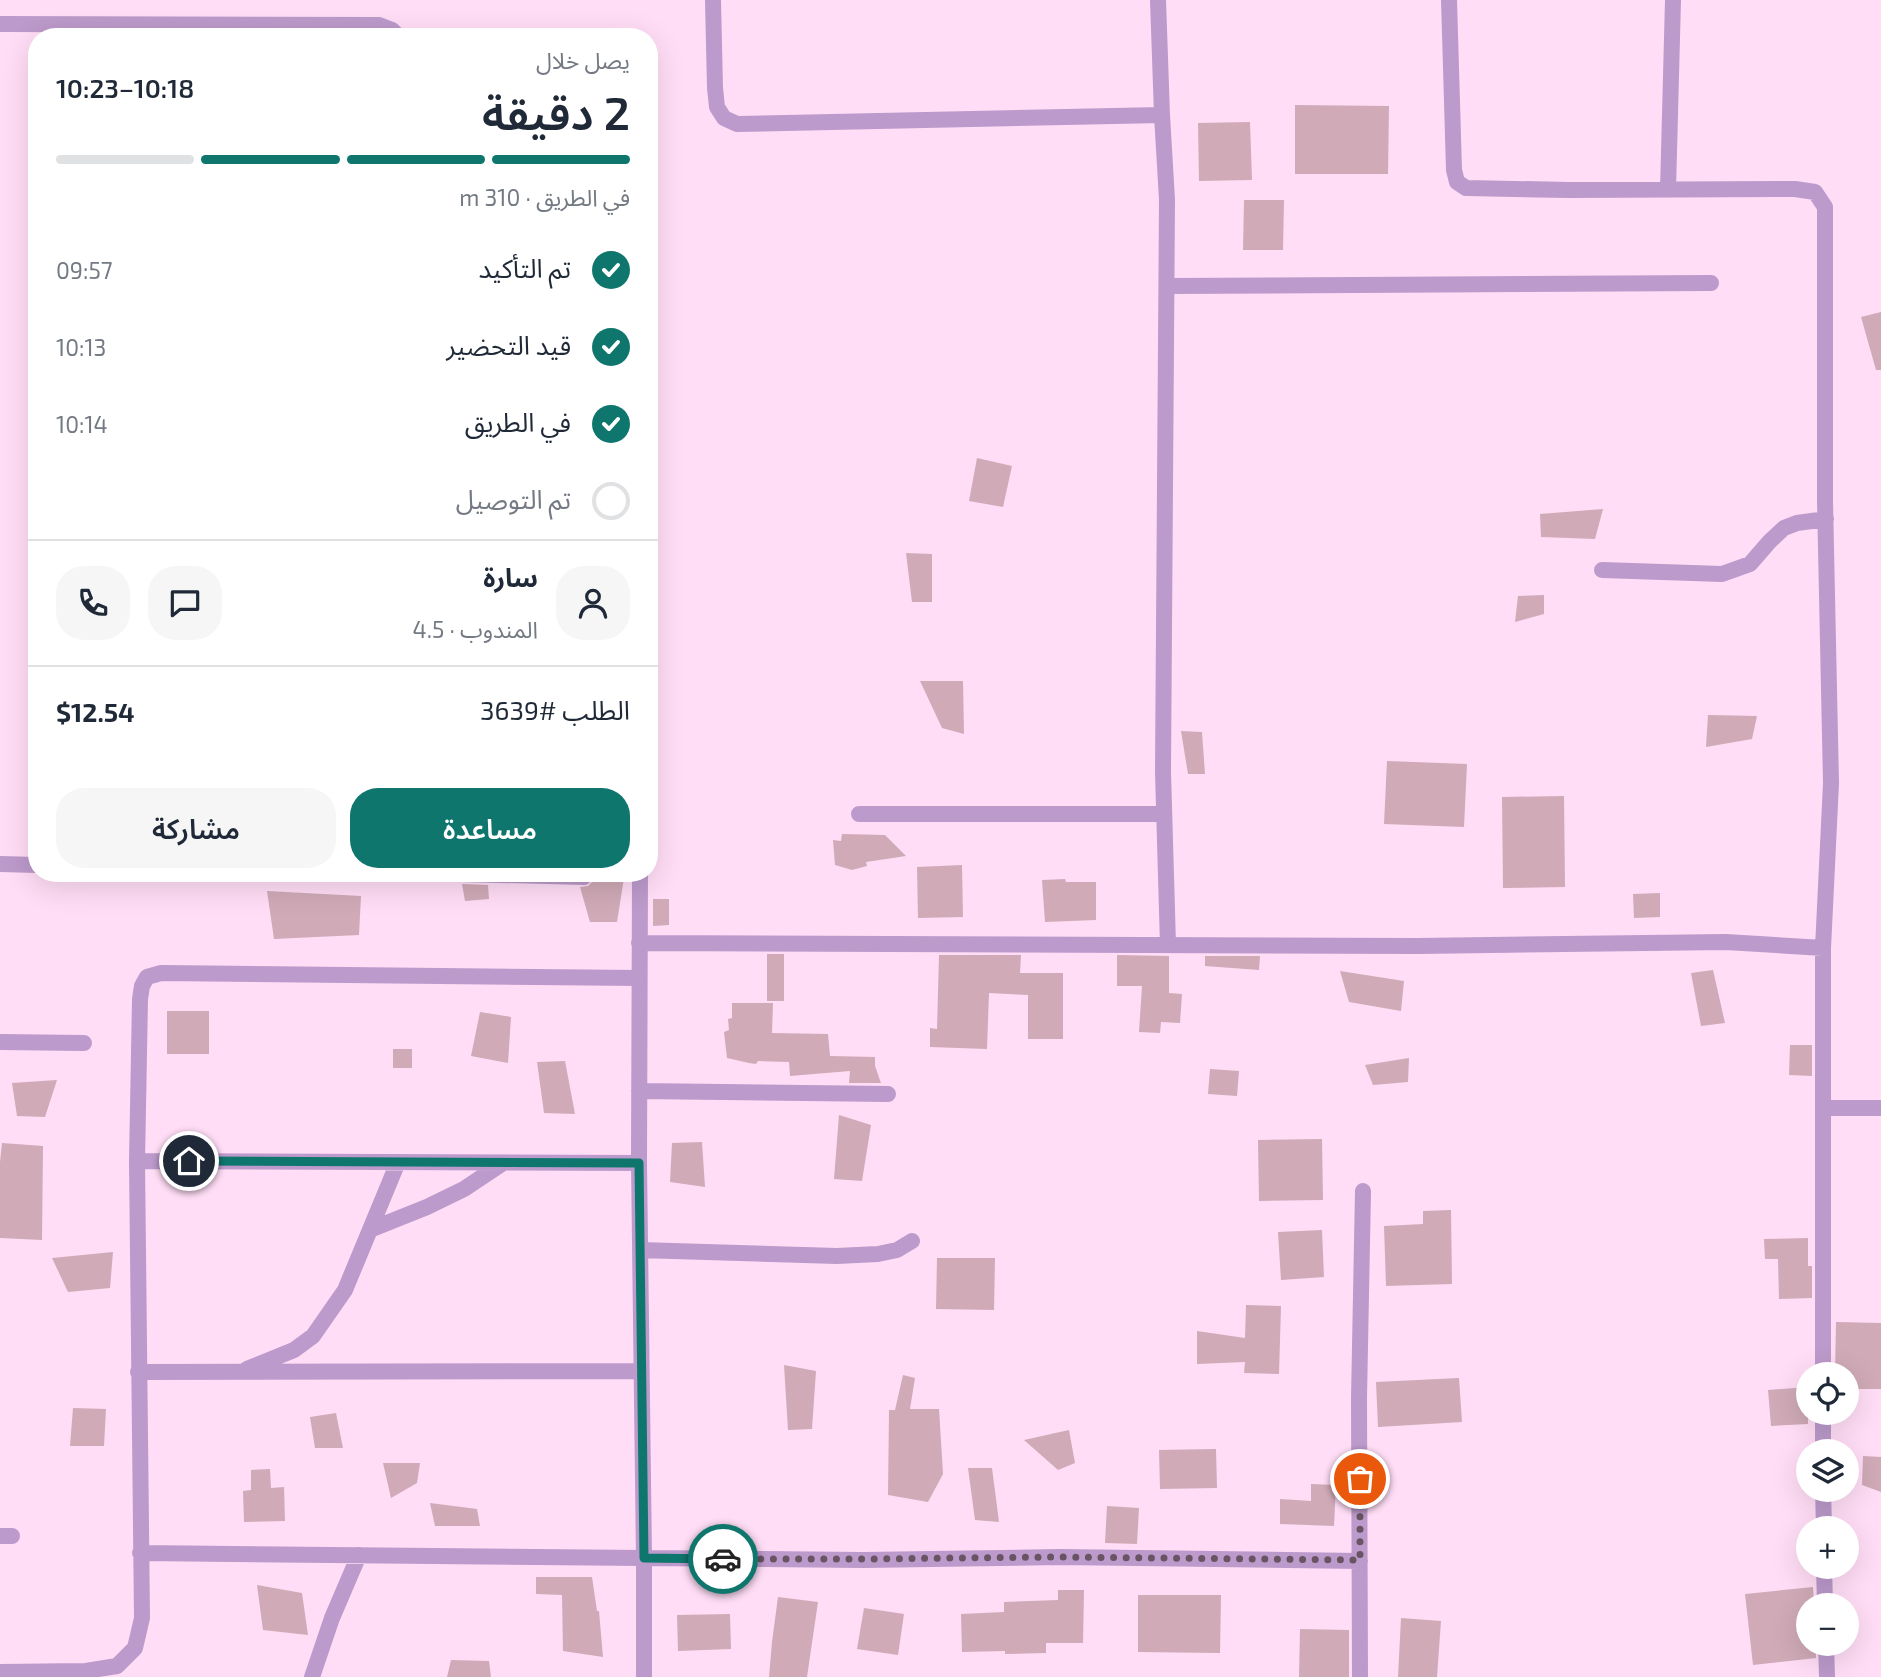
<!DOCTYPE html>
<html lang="ar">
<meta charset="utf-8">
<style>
body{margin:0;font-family:"Exo 2","Noto Sans Arabic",sans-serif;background:#f6f6f7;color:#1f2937;direction:rtl;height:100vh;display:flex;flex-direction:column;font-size:26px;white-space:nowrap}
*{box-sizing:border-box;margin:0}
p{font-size:23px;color:#747a83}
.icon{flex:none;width:38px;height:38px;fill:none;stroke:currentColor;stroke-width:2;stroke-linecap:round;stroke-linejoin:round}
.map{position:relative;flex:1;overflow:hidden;direction:ltr}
.side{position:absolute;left:28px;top:28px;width:630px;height:854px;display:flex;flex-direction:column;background:#fff;border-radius:28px;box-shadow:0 7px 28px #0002;direction:rtl}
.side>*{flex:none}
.fabs{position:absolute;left:1796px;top:1362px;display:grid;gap:14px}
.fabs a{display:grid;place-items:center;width:63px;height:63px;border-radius:50%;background:#fff;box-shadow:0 7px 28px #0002;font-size:35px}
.pin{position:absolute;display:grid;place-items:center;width:60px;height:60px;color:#fff;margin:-30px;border:4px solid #fff;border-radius:50%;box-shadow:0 2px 7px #0007}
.courier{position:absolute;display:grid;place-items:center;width:70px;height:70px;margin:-35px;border:5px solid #0f766e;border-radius:50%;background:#fff;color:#222;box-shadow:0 2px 9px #0007}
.headline em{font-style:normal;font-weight:600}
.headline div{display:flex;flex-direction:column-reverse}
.headline{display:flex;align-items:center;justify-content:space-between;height:119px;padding:0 28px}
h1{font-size:46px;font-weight:600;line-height:52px}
.bar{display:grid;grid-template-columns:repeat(4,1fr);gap:10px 7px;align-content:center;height:84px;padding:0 28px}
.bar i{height:9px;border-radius:5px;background:#e0e1e3}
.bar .selected{background:#0f766e}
.bar p{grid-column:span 4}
.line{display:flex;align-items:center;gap:18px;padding:0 28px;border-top:2px solid #e0e1e3}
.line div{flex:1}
.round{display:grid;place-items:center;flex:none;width:74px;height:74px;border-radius:28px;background:#f6f6f7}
ol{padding:0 28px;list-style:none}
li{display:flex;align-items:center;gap:21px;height:77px}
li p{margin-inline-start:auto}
li .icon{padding:7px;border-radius:50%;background:#0f766e;color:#fff;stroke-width:4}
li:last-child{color:#747a83}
li i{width:38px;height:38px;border:4px solid #e0e1e3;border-radius:50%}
.primary-button{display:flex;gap:14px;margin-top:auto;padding:14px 28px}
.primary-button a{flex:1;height:80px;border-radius:28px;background:#0f766e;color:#fff;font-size:28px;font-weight:600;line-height:80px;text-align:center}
.primary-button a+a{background:#f6f6f7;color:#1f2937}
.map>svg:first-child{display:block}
.building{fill:#d0aab7}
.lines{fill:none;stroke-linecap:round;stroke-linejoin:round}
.minor{stroke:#bc9acb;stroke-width:16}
.done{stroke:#685462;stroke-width:7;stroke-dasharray:0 12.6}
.route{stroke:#0f766e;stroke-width:9}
</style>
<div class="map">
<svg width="1881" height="1677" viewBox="0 0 1881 1677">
<rect width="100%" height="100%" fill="#ffddf6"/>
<path class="building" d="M 1295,105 L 1389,106 L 1388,174 L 1295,174 Z
M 1250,122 L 1252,180 L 1199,181 L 1198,123 Z
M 1244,200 L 1284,200 L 1283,250 L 1243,250 Z
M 1881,312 L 1881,370 L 1876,370 L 1861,317 Z
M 977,458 L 1012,466 L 1003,507 L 969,501 Z
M 1603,509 L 1595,539 L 1541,537 L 1540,514 Z
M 906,553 L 932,554 L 932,602 L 912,602 Z
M 1544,595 L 1544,614 L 1515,622 L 1518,596 Z
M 920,681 L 963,681 L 964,734 L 942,728 Z
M 1708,715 L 1757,716 L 1752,739 L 1706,747 Z
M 1181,731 L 1202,732 L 1205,774 L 1188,774 Z
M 1387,761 L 1467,764 L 1464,827 L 1384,824 Z
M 1564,796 L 1565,887 L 1503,888 L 1502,797 Z
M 842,834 L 885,835 L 906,856 L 866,862 L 867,866 L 852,870 L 835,865 L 833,840 L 841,841 Z
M 962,865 L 963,917 L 918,918 L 917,867 Z
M 624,878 L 617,922 L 590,922 L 580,887 L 588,886 L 594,880 Z
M 1065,879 L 1066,882 L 1096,882 L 1096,920 L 1045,922 L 1042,880 Z
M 462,884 L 488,885 L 489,899 L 465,901 Z
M 267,891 L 361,896 L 359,935 L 274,939 Z
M 1660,893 L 1660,917 L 1634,918 L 1633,894 Z
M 653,899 L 669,899 L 669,925 L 653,926 Z
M 767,954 L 784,954 L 784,1001 L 767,1001 Z
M 939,955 L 1021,955 L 1020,973 L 1063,973 L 1063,1039 L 1028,1039 L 1028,995 L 989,993 L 987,1049 L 930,1047 L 930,1028 L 937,1029 Z
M 1117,955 L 1169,956 L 1169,993 L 1182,994 L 1180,1023 L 1161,1022 L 1160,1033 L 1139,1032 L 1142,986 L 1117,986 Z
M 1205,956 L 1260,956 L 1259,970 L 1205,966 Z
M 1713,970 L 1725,1023 L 1701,1026 L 1691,973 Z
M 1340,971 L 1404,981 L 1401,1011 L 1349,1002 Z
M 732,1003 L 773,1003 L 772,1033 L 828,1034 L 830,1056 L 875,1057 L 875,1066 L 881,1083 L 849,1083 L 850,1071 L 790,1076 L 789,1062 L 758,1061 L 756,1064 L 749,1063 L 727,1058 L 724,1032 L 729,1030 L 728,1019 L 732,1018 Z
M 167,1011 L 209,1011 L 209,1054 L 167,1054 Z
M 480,1012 L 511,1017 L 508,1063 L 471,1056 Z
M 1790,1045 L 1812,1045 L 1812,1076 L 1789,1075 Z
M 393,1049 L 412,1049 L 412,1068 L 393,1068 Z
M 1409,1058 L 1408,1082 L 1373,1085 L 1365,1065 Z
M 565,1061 L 575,1114 L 544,1113 L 537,1062 Z
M 1210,1069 L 1239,1071 L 1237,1096 L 1208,1094 Z
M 57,1080 L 45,1117 L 17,1116 L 12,1083 Z
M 839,1115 L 871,1125 L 862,1181 L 834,1179 Z
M 1322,1139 L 1323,1200 L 1259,1201 L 1258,1140 Z
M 702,1142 L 705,1187 L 670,1182 L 672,1143 Z
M 2,1143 L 43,1146 L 42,1240 L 0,1238 L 0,1162 Z
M 1451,1210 L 1452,1284 L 1386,1286 L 1384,1226 L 1423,1224 L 1423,1211 Z
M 1322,1230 L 1324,1277 L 1281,1280 L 1278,1232 Z
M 1808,1238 L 1808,1266 L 1812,1266 L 1812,1298 L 1779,1299 L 1778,1259 L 1765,1259 L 1764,1239 Z
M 113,1252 L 110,1288 L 68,1292 L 52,1258 Z
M 937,1258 L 995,1258 L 994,1310 L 936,1309 Z
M 1246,1305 L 1281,1306 L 1279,1374 L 1244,1373 L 1245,1362 L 1197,1364 L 1197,1331 L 1245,1338 Z
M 1836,1322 L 1881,1323 L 1881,1389 L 1846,1389 L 1846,1374 L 1835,1374 Z
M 784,1365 L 816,1371 L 812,1429 L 788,1430 Z
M 903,1375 L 915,1378 L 910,1409 L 939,1409 L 943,1474 L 928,1502 L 888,1495 L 889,1410 L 895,1410 Z
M 1459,1378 L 1462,1422 L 1378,1427 L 1376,1382 Z
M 1808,1387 L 1808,1424 L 1771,1426 L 1768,1390 Z
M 73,1408 L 106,1409 L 104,1446 L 70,1446 Z
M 336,1413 L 343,1448 L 315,1448 L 310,1417 Z
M 1069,1430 L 1075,1463 L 1058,1470 L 1024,1440 Z
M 1216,1449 L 1217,1488 L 1160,1489 L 1159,1450 Z
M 1863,1456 L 1881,1457 L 1881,1492 L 1862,1485 Z
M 383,1463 L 420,1463 L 417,1483 L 391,1498 Z
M 968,1468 L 992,1468 L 999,1522 L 975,1520 Z
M 270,1469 L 271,1488 L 284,1487 L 285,1521 L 244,1522 L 243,1491 L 251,1490 L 251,1470 Z
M 1311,1484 L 1336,1485 L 1334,1526 L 1280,1524 L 1280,1499 L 1311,1501 Z
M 430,1503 L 477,1509 L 480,1526 L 435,1526 Z
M 1107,1506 L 1139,1508 L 1137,1544 L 1105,1543 Z
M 536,1577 L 592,1577 L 597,1611 L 599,1611 L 603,1657 L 563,1651 L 562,1595 L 536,1594 Z
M 257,1585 L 302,1593 L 308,1635 L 263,1630 Z
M 1813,1587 L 1814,1605 L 1808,1605 L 1808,1643 L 1816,1643 L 1816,1658 L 1753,1665 L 1745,1594 Z
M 1058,1590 L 1084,1590 L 1083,1643 L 1046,1643 L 1046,1653 L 1005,1654 L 1005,1651 L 962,1652 L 961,1614 L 1004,1612 L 1004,1602 L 1058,1600 Z
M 1138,1595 L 1221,1595 L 1220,1653 L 1138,1652 Z
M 778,1597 L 818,1602 L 807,1677 L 769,1677 L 772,1642 Z
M 864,1608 L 904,1614 L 898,1655 L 857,1649 Z
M 730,1614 L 731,1649 L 678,1651 L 677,1615 Z
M 1401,1618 L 1441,1621 L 1437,1677 L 1398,1677 Z
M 1300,1629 L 1349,1630 L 1349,1677 L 1299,1677 Z
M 451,1660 L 489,1661 L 491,1677 L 447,1677 Z"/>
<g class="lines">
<path class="minor" d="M 713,0 L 715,88 L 717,107 L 724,118 L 737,124 L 1162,115
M 1158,0 L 1162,115 L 1167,200 L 1163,772 L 1168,945
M 1449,0 L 1454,170 L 1457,182 L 1466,188 L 1569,190 L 1795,189 L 1815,192 L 1825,207 L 1825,501 L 1831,783 L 1823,948 L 1823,1374
M 0,24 L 379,25 L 392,30 L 399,37
M 1668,190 L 1673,0
M 1167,286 L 1711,283
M 1602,570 L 1722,574 L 1750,564 L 1770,541 L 1784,528 L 1797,523 L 1826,519
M 859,814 L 1164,814
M 0,864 L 37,865
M 424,873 L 584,877
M 639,943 L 1417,946 L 1726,942 L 1823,948
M 0,1042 L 84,1043
M 639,1091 L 888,1094
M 1823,1108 L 1881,1108
M 137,1161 L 639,1163
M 372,1229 L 427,1207 L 464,1189 L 503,1163
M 640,1250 L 837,1256 L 878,1254 L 897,1250 L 912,1241
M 247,1369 L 294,1350 L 313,1336 L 345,1290 L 398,1162
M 138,1372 L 641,1371
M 1823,1412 L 1823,1451
M 1823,1489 L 1824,1528
M 0,1536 L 12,1536
M 140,1553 L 644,1558 L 639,1163 L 640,873
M 1824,1566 L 1825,1605
M 1826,1643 L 1827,1677
M 0,1672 L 86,1671 L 117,1666 L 135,1648 L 142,1618 L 137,1161 L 140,999 L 142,986 L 147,977 L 161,973 L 639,978
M 312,1677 L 332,1618 L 359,1555
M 644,1677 L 644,1558 L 863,1560 L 1060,1557 L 1360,1561
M 1360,1677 L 1359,1398 L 1363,1191"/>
</g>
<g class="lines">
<path class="done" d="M 723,1559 L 863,1559 L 1059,1557 L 1360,1560 L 1360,1479"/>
<path class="route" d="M 189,1161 L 639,1163 L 644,1558 L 723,1559"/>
</g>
</svg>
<div class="fabs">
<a><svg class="icon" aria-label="locate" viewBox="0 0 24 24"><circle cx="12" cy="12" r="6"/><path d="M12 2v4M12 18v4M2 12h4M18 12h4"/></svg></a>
<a><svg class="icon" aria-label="layers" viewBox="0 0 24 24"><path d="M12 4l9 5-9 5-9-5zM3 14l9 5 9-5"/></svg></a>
<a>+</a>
<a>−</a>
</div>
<div class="pin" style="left:1360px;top:1479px;background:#ea580c"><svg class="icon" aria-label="bag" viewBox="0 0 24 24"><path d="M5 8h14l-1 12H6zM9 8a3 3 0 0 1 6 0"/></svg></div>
<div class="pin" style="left:189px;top:1161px;background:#1f2937"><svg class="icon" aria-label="home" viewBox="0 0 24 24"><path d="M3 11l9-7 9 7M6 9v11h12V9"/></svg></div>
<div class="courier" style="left:723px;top:1559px"><svg class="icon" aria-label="car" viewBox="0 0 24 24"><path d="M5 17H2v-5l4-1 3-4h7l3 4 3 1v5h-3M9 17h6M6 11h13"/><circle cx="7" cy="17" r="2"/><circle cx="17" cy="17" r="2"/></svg></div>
<section class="side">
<div class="headline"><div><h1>2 دقيقة</h1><p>يصل خلال</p></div><em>10:18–10:23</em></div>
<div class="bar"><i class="selected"></i><i class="selected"></i><i class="selected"></i><i></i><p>في الطريق · 310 m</p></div>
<ol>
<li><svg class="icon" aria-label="check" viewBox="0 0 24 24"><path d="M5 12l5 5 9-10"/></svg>تم التأكيد<p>09:57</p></li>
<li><svg class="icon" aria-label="check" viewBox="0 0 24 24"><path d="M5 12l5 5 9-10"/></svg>قيد التحضير<p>10:13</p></li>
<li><svg class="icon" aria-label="check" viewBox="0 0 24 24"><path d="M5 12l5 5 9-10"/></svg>في الطريق<p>10:14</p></li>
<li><i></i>تم التوصيل</li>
</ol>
<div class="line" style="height:126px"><a class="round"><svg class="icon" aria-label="person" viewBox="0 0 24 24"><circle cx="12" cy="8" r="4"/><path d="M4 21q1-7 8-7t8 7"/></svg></a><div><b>سارة</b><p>المندوب · 4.5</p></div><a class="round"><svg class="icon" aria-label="chat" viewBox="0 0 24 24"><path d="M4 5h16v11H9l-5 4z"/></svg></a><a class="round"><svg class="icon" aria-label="phone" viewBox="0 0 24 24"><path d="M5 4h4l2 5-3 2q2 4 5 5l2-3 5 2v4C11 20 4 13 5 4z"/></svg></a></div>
<div class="line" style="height:91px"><div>الطلب #3639</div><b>$12.54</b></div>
<div class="primary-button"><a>مساعدة</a><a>مشاركة</a></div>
</section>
</div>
